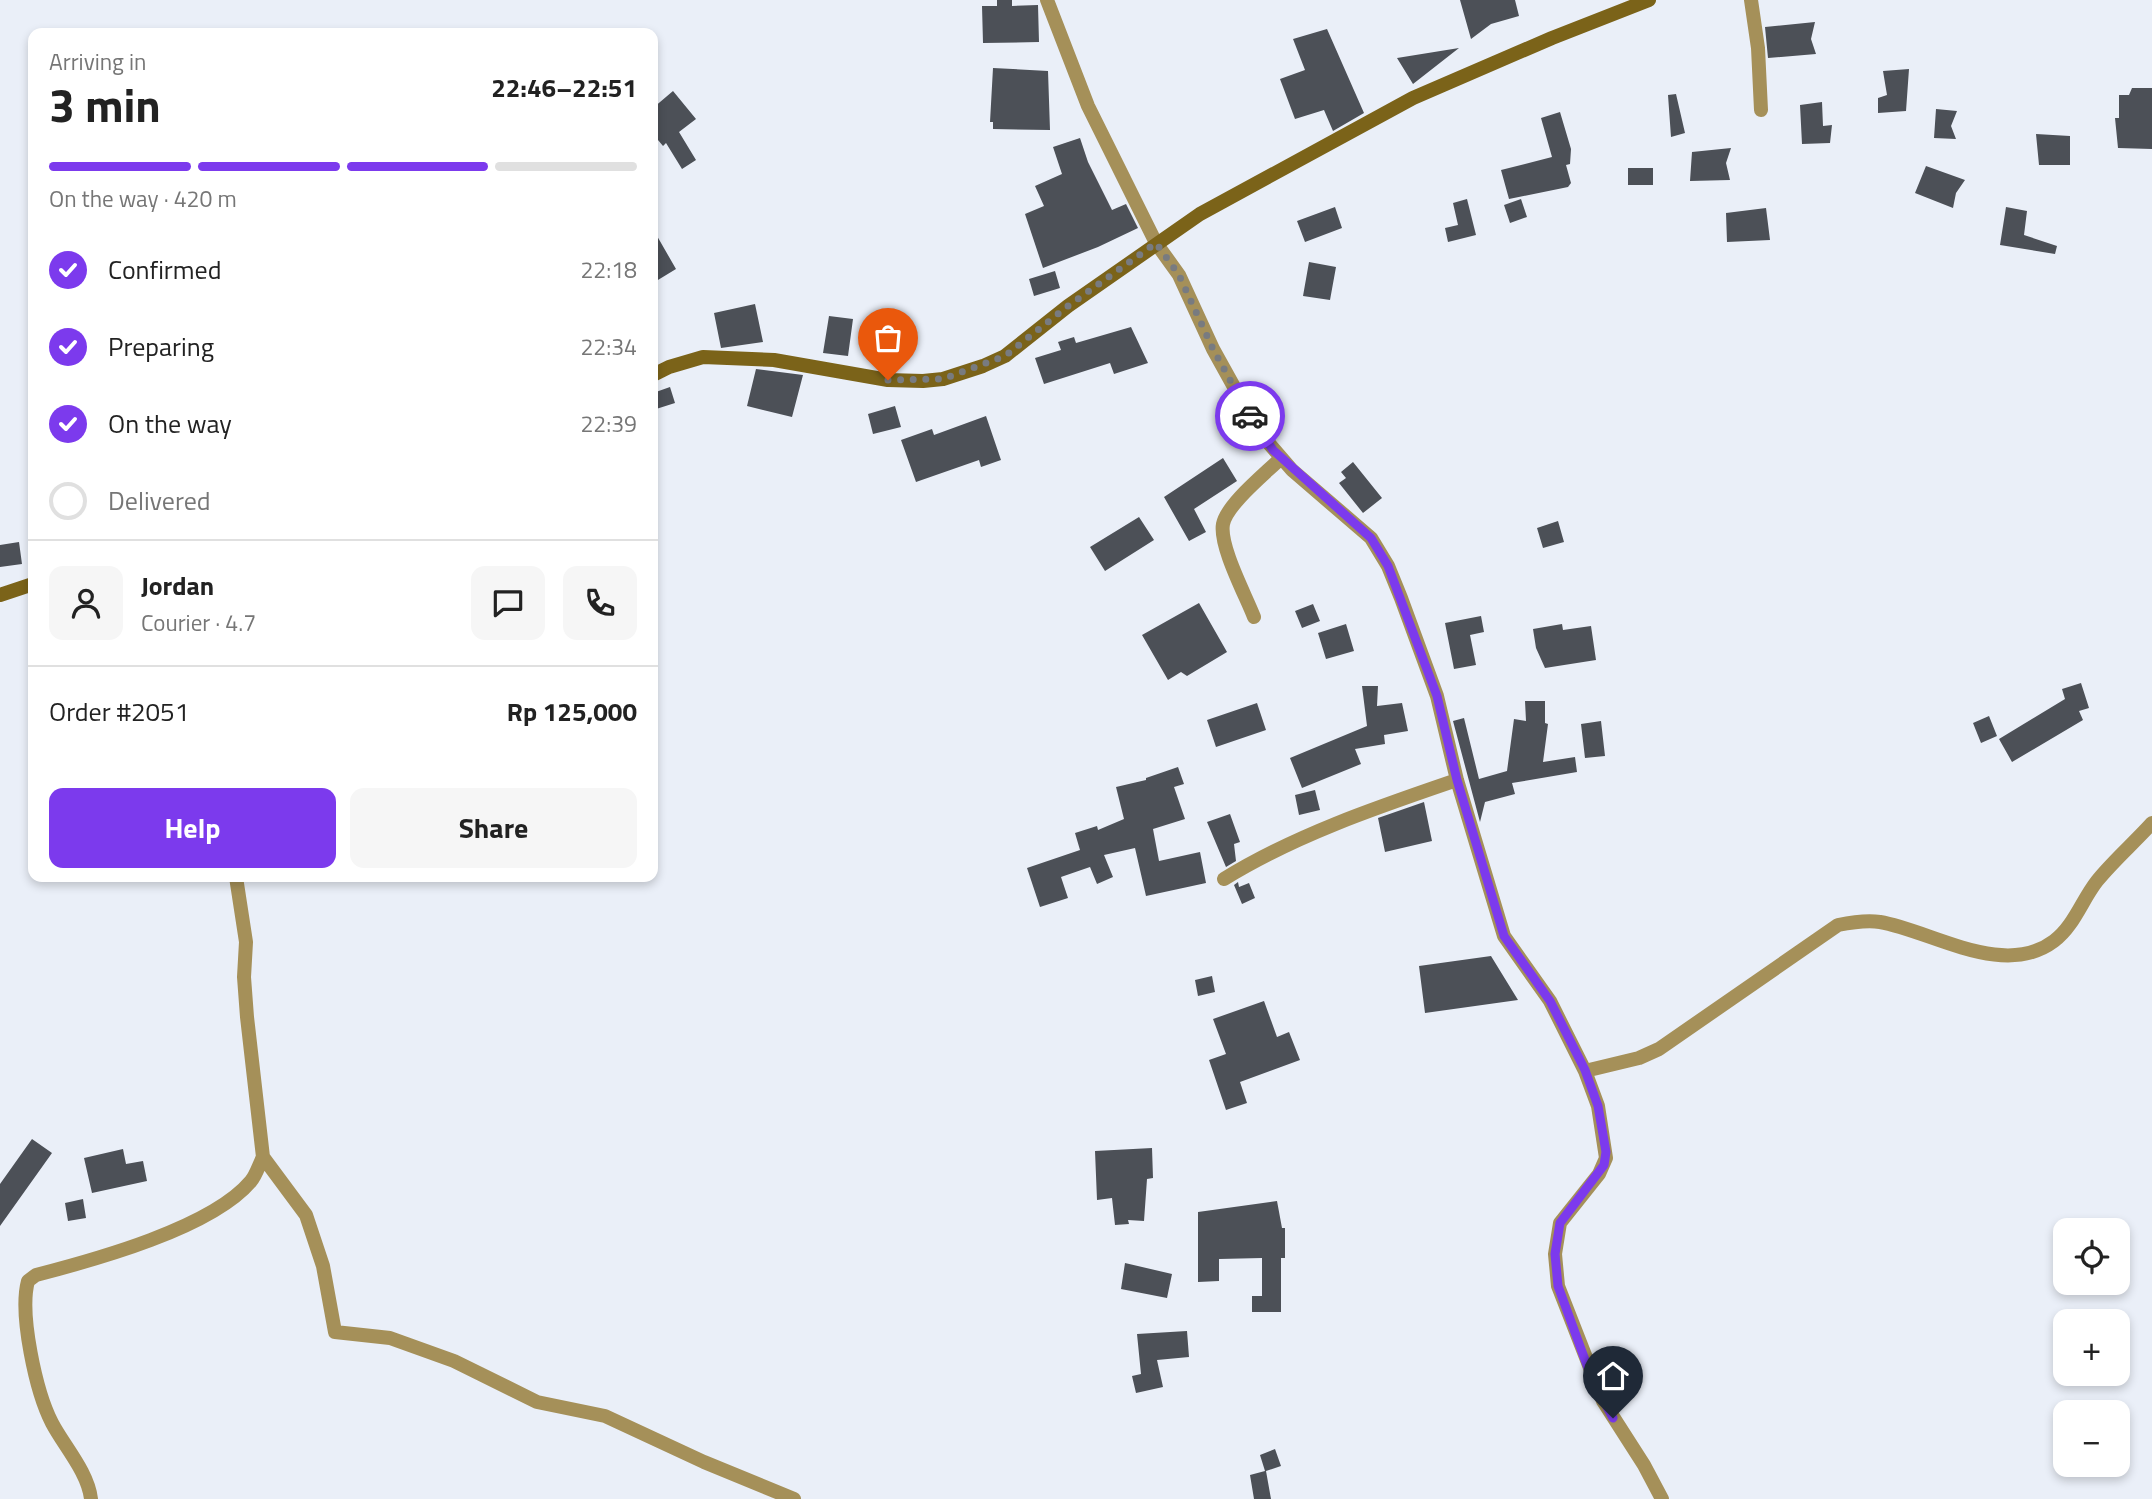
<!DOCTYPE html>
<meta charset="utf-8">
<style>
body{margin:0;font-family:"Titillium Web",sans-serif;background:#f6f6f6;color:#222;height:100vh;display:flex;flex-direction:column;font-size:26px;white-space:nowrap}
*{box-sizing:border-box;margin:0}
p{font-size:23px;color:#767676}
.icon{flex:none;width:38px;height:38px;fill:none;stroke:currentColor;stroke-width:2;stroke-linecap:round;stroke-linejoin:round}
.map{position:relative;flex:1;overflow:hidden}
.details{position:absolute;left:28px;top:28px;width:630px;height:854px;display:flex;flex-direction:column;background:#fff;border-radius:14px;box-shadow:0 4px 10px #0003}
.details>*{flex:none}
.fabs{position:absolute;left:2053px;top:1218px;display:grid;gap:14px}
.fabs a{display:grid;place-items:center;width:77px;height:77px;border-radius:14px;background:#fff;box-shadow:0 4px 10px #0003;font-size:35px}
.pin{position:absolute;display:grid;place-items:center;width:60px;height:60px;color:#fff;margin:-72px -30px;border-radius:50% 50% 50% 0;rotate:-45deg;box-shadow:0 0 7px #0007}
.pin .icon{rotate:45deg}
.courier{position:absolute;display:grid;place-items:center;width:70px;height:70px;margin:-35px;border:5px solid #7c3aed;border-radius:50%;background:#fff;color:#222;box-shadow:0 2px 9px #0007}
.overview em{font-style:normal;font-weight:700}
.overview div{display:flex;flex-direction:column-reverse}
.overview{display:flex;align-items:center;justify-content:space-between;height:119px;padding:0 21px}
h1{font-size:46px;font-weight:700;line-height:52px}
.bar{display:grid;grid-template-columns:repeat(4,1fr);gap:10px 7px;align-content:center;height:84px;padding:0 21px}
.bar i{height:9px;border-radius:5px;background:#e0e0e0}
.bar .active{background:#7c3aed}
.bar p{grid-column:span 4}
.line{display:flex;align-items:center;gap:18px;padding:0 21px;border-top:2px solid #e0e0e0}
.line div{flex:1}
.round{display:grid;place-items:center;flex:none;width:74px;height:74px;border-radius:14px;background:#f6f6f6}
ol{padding:0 21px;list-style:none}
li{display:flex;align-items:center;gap:21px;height:77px}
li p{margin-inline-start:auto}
li .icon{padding:7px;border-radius:50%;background:#7c3aed;color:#fff;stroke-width:4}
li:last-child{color:#767676}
li i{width:38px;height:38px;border:4px solid #e0e0e0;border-radius:50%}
.primary-button{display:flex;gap:14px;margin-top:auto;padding:14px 21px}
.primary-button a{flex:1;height:80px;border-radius:14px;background:#7c3aed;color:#fff;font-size:28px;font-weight:700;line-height:80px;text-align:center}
.primary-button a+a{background:#f6f6f6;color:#222}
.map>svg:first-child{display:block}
.building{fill:#4c5057}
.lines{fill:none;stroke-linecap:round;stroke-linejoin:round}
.minor{stroke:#a59059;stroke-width:14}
.tertiary{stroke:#a59059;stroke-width:14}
.secondary{stroke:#7b6319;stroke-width:14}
.done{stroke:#787b80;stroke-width:7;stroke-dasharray:0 12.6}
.route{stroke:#7c3aed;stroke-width:9}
</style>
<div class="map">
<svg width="2152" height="1499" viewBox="0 0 2152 1499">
<rect width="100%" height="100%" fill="#eaeff8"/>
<path class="building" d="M 997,0 L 1012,0 L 1012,6 L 1038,5 L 1039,42 L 983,43 L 982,6 L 997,6 Z
M 1460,0 L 1515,0 L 1519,16 L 1491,24 L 1471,39 Z
M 1815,22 L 1811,39 L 1816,54 L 1768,58 L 1765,27 Z
M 1327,29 L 1364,113 L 1333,131 L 1324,110 L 1295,119 L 1280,79 L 1305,70 L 1293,39 Z
M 1459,48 L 1413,84 L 1397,58 Z
M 993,68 L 1048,71 L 1050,130 L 993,129 L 993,122 L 990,122 Z
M 1909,69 L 1906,111 L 1878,113 L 1878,98 L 1887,95 L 1883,71 Z
M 2132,88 L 2152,88 L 2152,149 L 2118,148 L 2115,118 L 2119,118 L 2119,95 L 2129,95 Z
M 673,91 L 696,119 L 679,132 L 696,160 L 682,169 L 666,143 L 663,146 L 653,134 L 653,108 Z
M 1676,94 L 1685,133 L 1671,137 L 1668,95 Z
M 1822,102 L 1823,126 L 1832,125 L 1830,143 L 1802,144 L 1800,105 Z
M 1936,109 L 1957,111 L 1951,126 L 1956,139 L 1934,138 Z
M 1560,112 L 1571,149 L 1570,164 L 1566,165 L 1571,183 L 1568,187 L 1509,199 L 1501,170 L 1552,157 L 1541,118 Z
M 2036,134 L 2070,136 L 2070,165 L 2039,165 Z
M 1080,138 L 1088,162 L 1112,210 L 1126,204 L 1138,228 L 1098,247 L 1043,268 L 1025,214 L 1044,206 L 1035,186 L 1062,174 L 1053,147 Z
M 1731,148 L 1726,163 L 1730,180 L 1690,181 L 1692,152 Z
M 1926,166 L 1965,180 L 1956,193 L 1953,208 L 1915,193 Z
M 1628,168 L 1653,168 L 1653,185 L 1628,185 Z
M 1467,199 L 1476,235 L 1448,242 L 1445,228 L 1458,225 L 1453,203 Z
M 1521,199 L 1527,217 L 1510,223 L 1504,205 Z
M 1335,207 L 1342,228 L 1305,242 L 1297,221 Z
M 2006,207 L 2027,211 L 2024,235 L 2057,246 L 2055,254 L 2000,245 Z
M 1766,208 L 1770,240 L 1727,242 L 1726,213 Z
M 653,229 L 676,269 L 653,283 Z
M 1309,262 L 1336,267 L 1330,300 L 1303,296 Z
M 1055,271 L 1060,288 L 1034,296 L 1029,279 Z
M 755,304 L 763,342 L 721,348 L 714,313 Z
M 829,316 L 853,319 L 848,356 L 823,353 Z
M 1131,327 L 1148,363 L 1114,374 L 1110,363 L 1044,384 L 1035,358 L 1061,350 L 1058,342 L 1074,337 L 1076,343 Z
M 756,369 L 803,375 L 792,417 L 747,406 Z
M 670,387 L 675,403 L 653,410 L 653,393 Z
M 895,406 L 901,427 L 873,434 L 868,414 Z
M 986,416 L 1001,460 L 981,467 L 979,460 L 916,482 L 901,440 L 932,429 L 934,435 Z
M 1223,458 L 1237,481 L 1194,509 L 1206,532 L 1189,541 L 1164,497 Z
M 1353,462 L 1382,498 L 1363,513 L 1339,483 L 1346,478 L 1341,472 Z
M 1139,517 L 1154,540 L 1105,571 L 1090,547 Z
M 1558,521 L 1564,542 L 1543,548 L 1537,528 Z
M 19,542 L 22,564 L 0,567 L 0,545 Z
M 1199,603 L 1227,652 L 1187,676 L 1181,672 L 1168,680 L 1142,635 Z
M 1313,604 L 1320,621 L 1302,628 L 1295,611 Z
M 1481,616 L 1484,632 L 1470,635 L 1476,665 L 1454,669 L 1445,623 Z
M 1346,624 L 1354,651 L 1326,659 L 1318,633 Z
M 1562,624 L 1563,630 L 1591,626 L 1596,660 L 1545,668 L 1536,648 L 1533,629 Z
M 2081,683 L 2089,708 L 2079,711 L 2083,720 L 2012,762 L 1999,739 L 2065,699 L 2062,689 Z
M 1362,686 L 1378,686 L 1377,706 L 1402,703 L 1408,731 L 1384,735 L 1385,744 L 1355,749 L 1361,764 L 1302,788 L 1290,758 L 1367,726 Z
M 1525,701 L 1545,701 L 1545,723 L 1548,724 L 1543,762 L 1575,757 L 1577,772 L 1512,783 L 1515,794 L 1485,802 L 1480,822 L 1453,721 L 1464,718 L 1479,779 L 1507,771 L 1514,719 L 1526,721 Z
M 1257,703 L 1266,730 L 1216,747 L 1207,720 Z
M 1989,716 L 1997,736 L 1981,743 L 1973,723 Z
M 1601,721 L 1605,756 L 1585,758 L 1581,724 Z
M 1178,767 L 1184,784 L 1174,787 L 1185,819 L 1153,829 L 1159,861 L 1200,852 L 1206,883 L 1146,896 L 1135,848 L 1104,855 L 1113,877 L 1097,884 L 1090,867 L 1061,877 L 1068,898 L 1040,907 L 1027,868 L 1080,850 L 1075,833 L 1097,826 L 1098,830 L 1124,819 L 1116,787 L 1146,780 L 1146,778 Z
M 1315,790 L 1320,810 L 1299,815 L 1295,795 Z
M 1424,802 L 1432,841 L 1385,852 L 1378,818 Z
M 1230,814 L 1240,842 L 1234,844 L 1236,861 L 1226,867 L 1207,822 Z
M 1238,882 L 1239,887 L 1249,883 L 1255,898 L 1242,904 L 1234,885 Z
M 1491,956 L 1518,1000 L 1425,1013 L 1419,966 Z
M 1212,976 L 1215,992 L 1198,996 L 1195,980 Z
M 1264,1001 L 1277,1037 L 1289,1032 L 1300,1060 L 1240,1082 L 1247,1103 L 1226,1110 L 1209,1060 L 1226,1054 L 1213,1019 Z
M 32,1139 L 52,1153 L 0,1226 L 0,1184 Z
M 1152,1148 L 1153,1178 L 1147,1179 L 1144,1221 L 1128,1220 L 1129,1224 L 1115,1225 L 1112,1198 L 1097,1200 L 1095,1151 Z
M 123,1149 L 126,1164 L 143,1161 L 147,1181 L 92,1193 L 84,1158 Z
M 83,1199 L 86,1218 L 68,1221 L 65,1203 Z
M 1277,1201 L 1282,1228 L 1285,1228 L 1285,1258 L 1281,1258 L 1281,1312 L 1252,1312 L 1252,1296 L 1262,1296 L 1262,1258 L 1219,1259 L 1219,1281 L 1198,1282 L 1198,1212 Z
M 1125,1263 L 1172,1274 L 1167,1298 L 1121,1289 Z
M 1187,1331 L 1189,1357 L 1157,1360 L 1163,1387 L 1136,1393 L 1132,1376 L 1141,1374 L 1137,1334 Z
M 1275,1449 L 1281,1466 L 1266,1471 L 1271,1499 L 1254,1499 L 1250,1475 L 1265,1471 L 1260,1455 Z"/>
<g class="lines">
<path class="minor" d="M 1751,0 L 1758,48 L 1761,110
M 1156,243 L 1179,275 L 1213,349 L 1259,432 L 1292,470 L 1371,538 L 1388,566 L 1401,598 L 1437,696 L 1457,780 L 1504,936 L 1550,1001 L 1585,1071 L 1598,1106 L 1606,1158 L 1599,1174 L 1560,1223 L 1555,1254 L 1558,1286 L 1603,1401 L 1644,1465 L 1662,1499
M 1254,617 C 1246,596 1219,546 1223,524 C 1227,504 1266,473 1281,458
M 236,877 L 246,942 L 244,977 L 247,1017 L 263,1157 L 306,1215 L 323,1266 L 335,1332 L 390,1338 L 454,1361 L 537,1402 L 605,1416 L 704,1462 L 794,1499
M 1224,879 C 1295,835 1378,807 1457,780
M 1585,1071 L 1639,1058 L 1659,1049 L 1838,925 C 1853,922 1866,920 1880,922 C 1932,931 2004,979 2054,941 C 2074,926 2082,900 2097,881 C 2114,860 2134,843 2152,823
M 91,1499 C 88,1472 64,1446 52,1423 C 36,1392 19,1314 28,1281 L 36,1275 C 94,1260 212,1228 251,1181 C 256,1175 259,1165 263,1157"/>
<path class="tertiary" d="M 1047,0 L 1088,106 L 1156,243"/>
<path class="secondary" d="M 653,375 L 669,367 L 703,357 L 774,360 L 888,380 L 923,381 L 943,379 L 983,366 L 1005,356 L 1068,306 L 1200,214 L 1413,98 L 1552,38 L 1649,0
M 0,595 L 33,584"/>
</g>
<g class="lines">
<path class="done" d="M 888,380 L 943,379 L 1005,356 L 1068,306 L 1156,243 L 1179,275 L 1213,349 L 1250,416"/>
<path class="route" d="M 1250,416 L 1273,450 L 1371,538 L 1388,566 L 1437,696 L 1457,780 L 1504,936 L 1550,1001 L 1585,1070 L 1598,1106 L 1606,1152 L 1604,1165 L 1560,1223 L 1555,1254 L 1558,1286 L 1592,1379 L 1613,1418"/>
</g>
</svg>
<div class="fabs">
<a><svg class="icon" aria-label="locate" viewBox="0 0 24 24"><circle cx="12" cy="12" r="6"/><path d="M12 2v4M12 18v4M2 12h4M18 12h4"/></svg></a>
<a>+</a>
<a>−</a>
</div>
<div class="pin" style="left:888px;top:380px;background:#ea580c"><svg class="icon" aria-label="bag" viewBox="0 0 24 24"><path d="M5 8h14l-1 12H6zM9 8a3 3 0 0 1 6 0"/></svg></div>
<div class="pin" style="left:1613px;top:1418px;background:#1f2937"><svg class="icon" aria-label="home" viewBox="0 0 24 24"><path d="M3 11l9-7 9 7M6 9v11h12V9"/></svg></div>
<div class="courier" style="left:1250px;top:416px"><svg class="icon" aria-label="car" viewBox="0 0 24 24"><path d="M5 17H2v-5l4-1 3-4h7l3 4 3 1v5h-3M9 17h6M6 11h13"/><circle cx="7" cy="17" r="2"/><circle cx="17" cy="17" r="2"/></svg></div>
<section class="details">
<div class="overview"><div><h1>3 min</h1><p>Arriving in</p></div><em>22:46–22:51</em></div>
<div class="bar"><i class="active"></i><i class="active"></i><i class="active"></i><i></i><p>On the way · 420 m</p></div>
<ol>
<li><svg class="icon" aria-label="check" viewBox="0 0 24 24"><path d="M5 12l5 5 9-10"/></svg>Confirmed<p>22:18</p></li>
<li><svg class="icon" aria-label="check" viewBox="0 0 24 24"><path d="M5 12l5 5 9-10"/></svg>Preparing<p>22:34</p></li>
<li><svg class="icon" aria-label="check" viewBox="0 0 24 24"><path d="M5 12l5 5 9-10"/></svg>On the way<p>22:39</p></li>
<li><i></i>Delivered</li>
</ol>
<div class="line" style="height:126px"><a class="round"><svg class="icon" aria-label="person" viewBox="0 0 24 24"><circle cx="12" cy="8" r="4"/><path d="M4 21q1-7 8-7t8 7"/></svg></a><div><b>Jordan</b><p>Courier · 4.7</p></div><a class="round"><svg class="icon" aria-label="chat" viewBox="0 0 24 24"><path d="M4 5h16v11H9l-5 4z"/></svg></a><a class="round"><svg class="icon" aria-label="phone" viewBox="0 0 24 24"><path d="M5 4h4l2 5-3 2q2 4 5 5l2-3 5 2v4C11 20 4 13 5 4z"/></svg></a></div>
<div class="line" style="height:91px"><div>Order #2051</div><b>Rp 125,000</b></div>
<div class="primary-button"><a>Help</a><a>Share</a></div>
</section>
</div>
